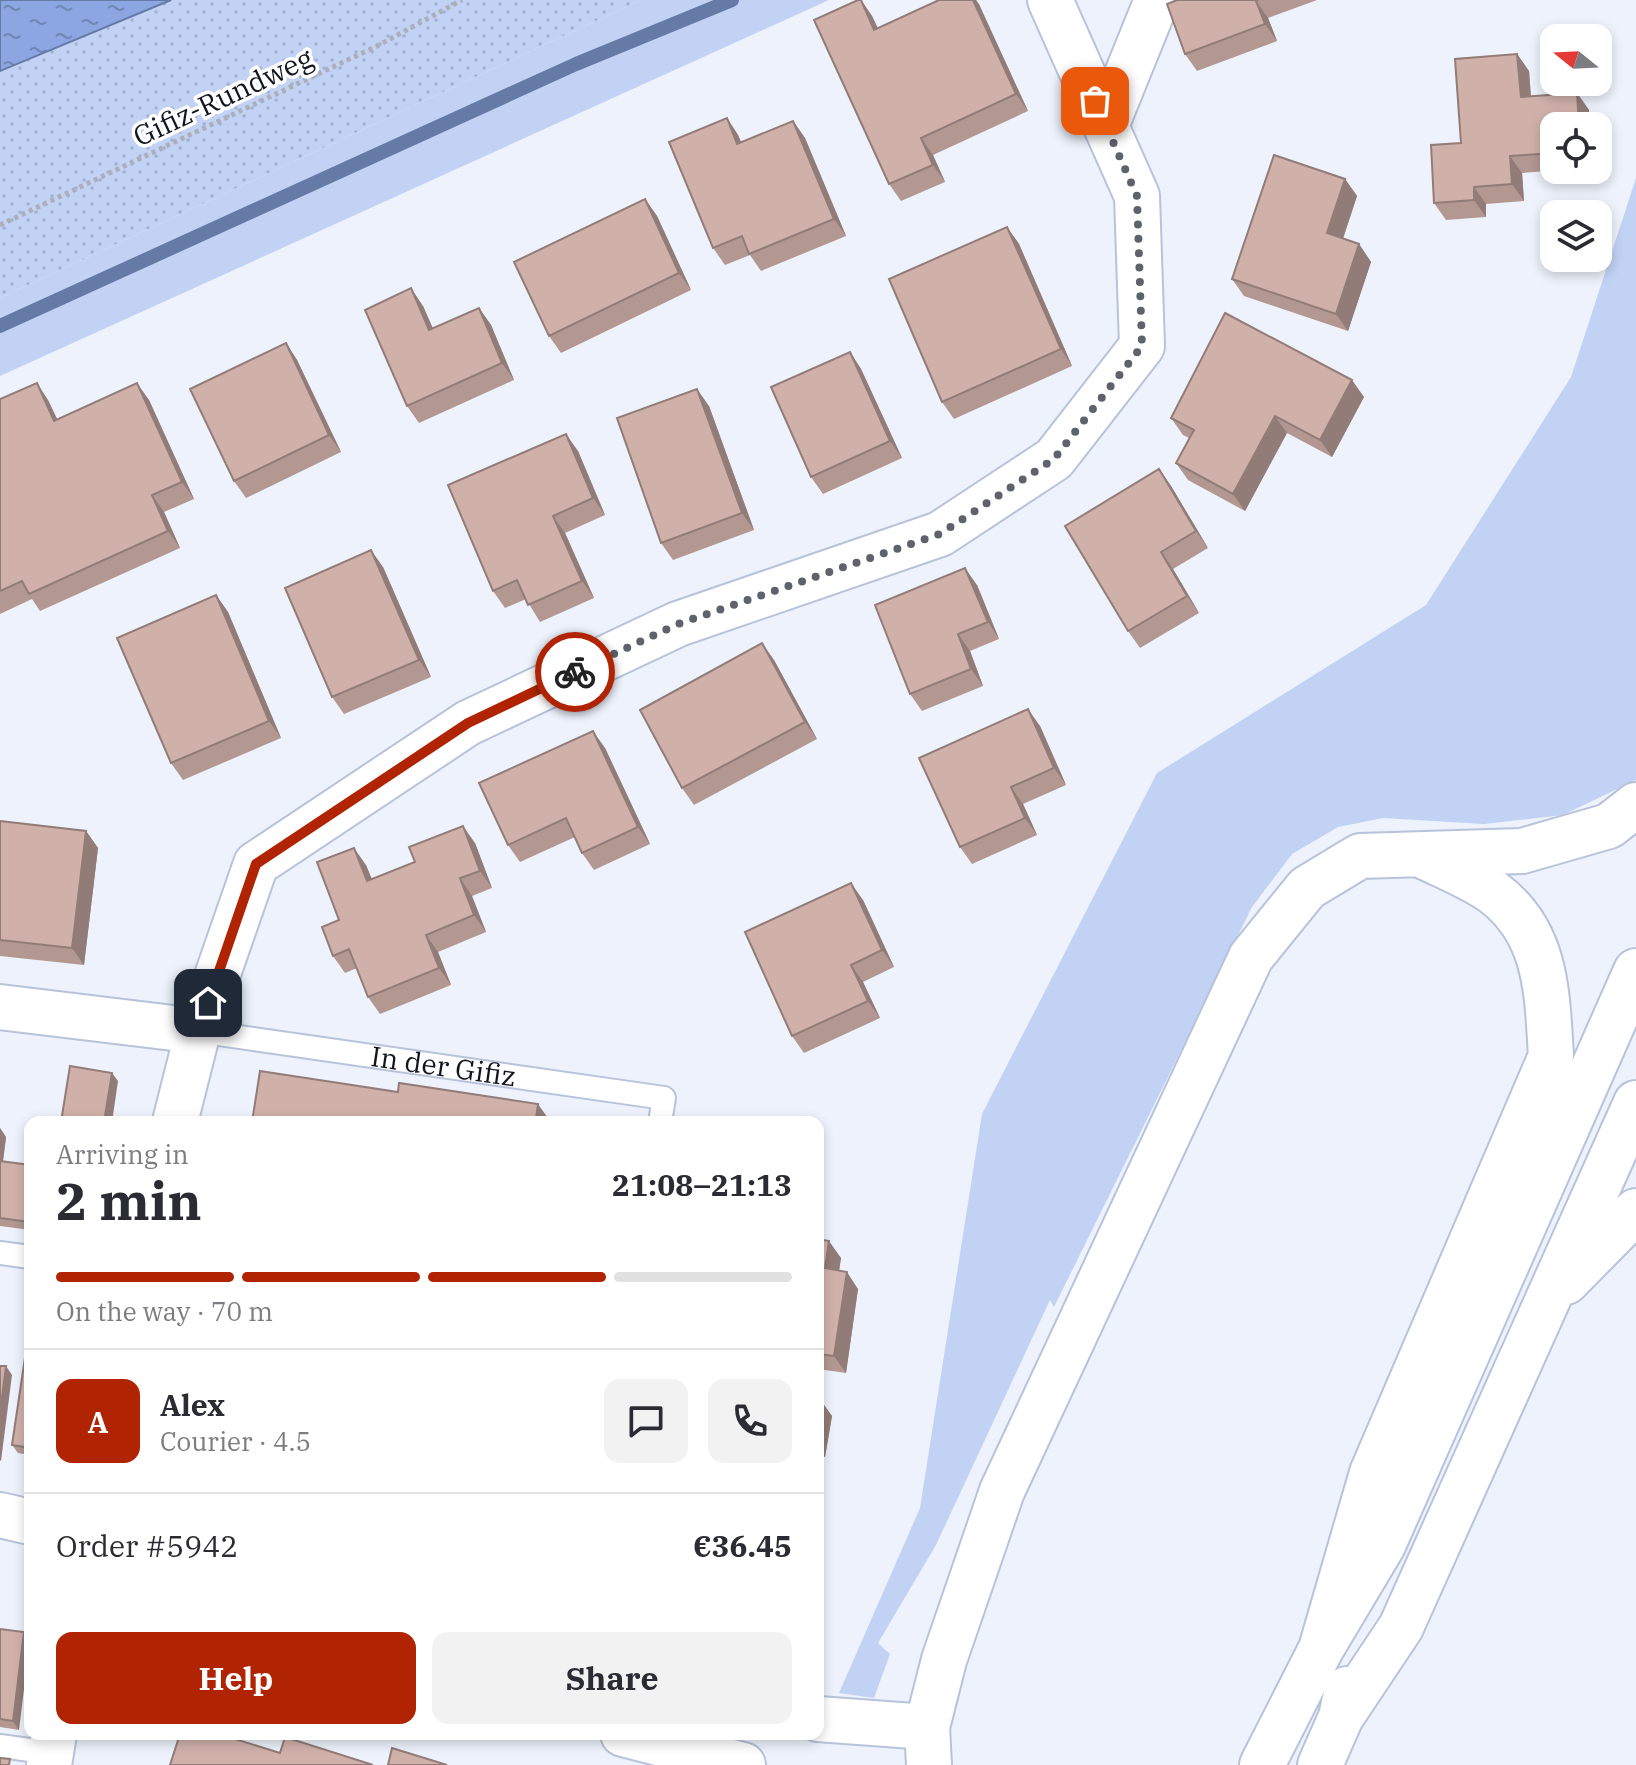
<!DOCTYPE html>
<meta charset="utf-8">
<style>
body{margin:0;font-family:"IBM Plex Serif",serif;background:#f2f2f3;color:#2b2b33;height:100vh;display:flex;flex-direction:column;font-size:30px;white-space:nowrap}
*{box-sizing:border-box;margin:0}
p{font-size:26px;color:#7c7c81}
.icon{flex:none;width:44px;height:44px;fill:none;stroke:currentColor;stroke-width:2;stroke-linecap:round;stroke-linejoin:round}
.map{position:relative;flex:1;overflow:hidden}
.panel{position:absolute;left:24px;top:1116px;width:800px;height:624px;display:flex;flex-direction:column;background:#fff;border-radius:16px;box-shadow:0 4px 12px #0003}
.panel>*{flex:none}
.needle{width:52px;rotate:288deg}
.tools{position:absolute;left:1540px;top:24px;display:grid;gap:16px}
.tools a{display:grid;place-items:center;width:72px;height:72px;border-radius:16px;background:#fff;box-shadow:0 4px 12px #0003;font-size:40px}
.pin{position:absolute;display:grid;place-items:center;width:68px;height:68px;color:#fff;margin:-34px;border-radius:16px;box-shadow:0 4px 12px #0006}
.courier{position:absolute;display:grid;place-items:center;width:80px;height:80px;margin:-40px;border:6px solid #b02403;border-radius:50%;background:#fff;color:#222;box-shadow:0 2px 10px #0007}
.overview em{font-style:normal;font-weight:700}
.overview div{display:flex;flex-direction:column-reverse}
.overview{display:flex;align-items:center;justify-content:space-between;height:136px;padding:0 32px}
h1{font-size:52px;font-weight:700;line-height:60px}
.bar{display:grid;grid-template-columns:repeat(4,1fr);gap:12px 8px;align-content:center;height:96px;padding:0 32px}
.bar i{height:10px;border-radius:6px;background:#e1e1e2}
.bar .active{background:#b02403}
.bar p{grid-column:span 4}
.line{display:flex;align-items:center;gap:20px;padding:0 32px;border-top:2px solid #e1e1e2}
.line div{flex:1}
.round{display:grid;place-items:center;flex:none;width:84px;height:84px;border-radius:16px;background:#f2f2f3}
.primary-button{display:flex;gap:16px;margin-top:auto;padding:16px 32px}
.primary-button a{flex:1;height:92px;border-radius:16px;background:#b02403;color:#fff;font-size:32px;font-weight:700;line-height:92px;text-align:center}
.primary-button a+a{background:#f2f2f3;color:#2b2b33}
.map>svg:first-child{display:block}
.grass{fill:#c1d2f5}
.park{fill:url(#park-dots)}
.water{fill:url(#water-ripples);stroke:#667aa6;stroke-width:2}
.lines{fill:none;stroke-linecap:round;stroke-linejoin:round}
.stream{stroke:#667aa6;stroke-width:14}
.lane-casing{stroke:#b7c3db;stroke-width:26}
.street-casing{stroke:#b7c3db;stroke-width:48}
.secondary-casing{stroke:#b7c3db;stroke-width:48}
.highway-casing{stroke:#b7c3db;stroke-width:48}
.path{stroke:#abafb9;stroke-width:5;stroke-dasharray:4 4;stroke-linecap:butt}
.lane{stroke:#fff;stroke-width:22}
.street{stroke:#fff;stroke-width:44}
.secondary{stroke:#fff;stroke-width:44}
.highway{stroke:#fff;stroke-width:44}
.wall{fill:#b39892}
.shaded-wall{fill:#927c77}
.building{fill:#d0b1aa;stroke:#927c77;stroke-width:2}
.done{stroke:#5e626c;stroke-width:8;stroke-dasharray:0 14.4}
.route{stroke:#b02403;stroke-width:10}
.labels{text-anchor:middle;stroke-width:7;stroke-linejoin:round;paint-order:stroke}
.street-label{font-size:28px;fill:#11151e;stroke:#fff}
</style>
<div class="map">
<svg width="1636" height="1765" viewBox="0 0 1636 1765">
<defs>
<pattern id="park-dots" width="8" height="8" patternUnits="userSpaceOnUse" patternTransform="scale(2)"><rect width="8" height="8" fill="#c1d2f5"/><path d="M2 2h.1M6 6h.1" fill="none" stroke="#a5b3d2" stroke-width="1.8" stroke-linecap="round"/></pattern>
<pattern id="water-ripples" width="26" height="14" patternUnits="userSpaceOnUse" patternTransform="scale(2)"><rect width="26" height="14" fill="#8ba6e0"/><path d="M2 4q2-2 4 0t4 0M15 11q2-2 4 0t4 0" fill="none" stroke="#7086b5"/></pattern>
</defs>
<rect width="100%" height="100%" fill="#edf2fc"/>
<path class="grass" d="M 641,0 L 829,0 L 0,376 L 0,298 Z
M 1636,178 L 1636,780 L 1563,815 L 1484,824 L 1383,818 L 1338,827 L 1292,854 L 1252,907 L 1054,1307 L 1050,1300 L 936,1545 L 878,1643 L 890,1654 L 874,1698 L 839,1693 L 920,1508 L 982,1114 L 1157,773 L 1426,605 L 1571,377 Z"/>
<path class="park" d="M 171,0 L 641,0 L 0,298 L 0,71 Z"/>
<path class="water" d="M 0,0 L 171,0 L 0,71 Z"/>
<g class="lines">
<path class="stream" d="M 0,326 L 576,64 L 732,0"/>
<defs>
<g id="lane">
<path id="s1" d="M 198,1031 L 664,1098 L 660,1122"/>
<path d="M 0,1253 L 30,1257"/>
<path d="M 0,1746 L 51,1753"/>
</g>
<path id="street" d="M 1106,126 L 1157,0
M 0,1007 L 198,1031
M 175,1122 L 198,1031 L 256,864 L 468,723 L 678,624 L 940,534 L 1054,459 L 1142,346 L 1137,196 L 1050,0
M 0,1515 L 30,1522
M 818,1719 L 927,1727
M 623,1734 L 743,1765
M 49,1765 L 54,1734"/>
<path id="secondary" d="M 927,1727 L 929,1765"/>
<path id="highway" d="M 1566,1282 L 1636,1211
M 1321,1649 L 1372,1473 L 1551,1056 C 1547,995 1548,934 1494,893 C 1474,878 1446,867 1423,856
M 1341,1717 L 1401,1627 L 1636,1103
M 927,1727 L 944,1660 L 1002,1491 L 1251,957 L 1307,888 L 1360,856 L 1522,851 L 1609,826 L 1636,805
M 1262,1765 L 1321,1649 L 1383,1545 L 1636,971
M 1320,1765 L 1341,1717 L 1347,1689"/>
</defs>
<use href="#lane" class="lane-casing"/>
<use href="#street" class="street-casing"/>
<use href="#secondary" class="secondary-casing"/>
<use href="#highway" class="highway-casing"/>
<path class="path" d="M 0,225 L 377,46 L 462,0"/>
<use href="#lane" class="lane"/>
<use href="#street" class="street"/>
<use href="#secondary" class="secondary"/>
<use href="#highway" class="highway"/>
</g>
<path class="wall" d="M 861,0 L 872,16 L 878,28 L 939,0 L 976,0 L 1028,111 L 933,155 L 945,182 L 901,201 L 889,184 Z
M 1177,0 L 1317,0 L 1268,18 L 1277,41 L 1197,71 L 1185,54 Z
M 1517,54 L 1529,71 L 1531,96 L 1577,93 L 1589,110 L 1590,126 L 1554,126 L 1554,170 L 1562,170 L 1522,173 L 1524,201 L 1486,204 L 1486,217 L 1446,220 L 1434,203 L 1461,143 Z
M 727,118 L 738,135 L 741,142 L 793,121 L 805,138 L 846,236 L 761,271 L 750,255 L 725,265 L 713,248 Z
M 1345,179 L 1357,196 L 1343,239 L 1359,244 L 1371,262 L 1348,331 L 1244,296 L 1232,279 Z
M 645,199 L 657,216 L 691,290 L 561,353 L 549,336 Z
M 1007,227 L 1019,244 L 1072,366 L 954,419 L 942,402 Z
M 423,306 L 433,329 L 479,308 L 491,325 L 514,380 L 419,423 L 407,406 Z
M 286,343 L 297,360 L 341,452 L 246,498 L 234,481 Z
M 850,352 L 861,369 L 902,458 L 823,494 L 811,477 Z
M 1364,397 L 1332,457 L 1287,433 L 1245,511 L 1188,480 L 1176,463 L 1189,438 L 1183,435 L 1171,418 Z
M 0,399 L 48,400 L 57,419 L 149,400 L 194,499 L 164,512 L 180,548 L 40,611 L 32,599 L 0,614 Z
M 709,406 L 754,530 L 673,560 L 661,543 Z
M 578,451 L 605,515 L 565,533 L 594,598 L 540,622 L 526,599 L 505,608 L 493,591 Z
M 1159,469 L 1171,486 L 1208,548 L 1173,569 L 1199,613 L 1140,648 L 1128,631 Z
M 383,567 L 431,677 L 344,714 L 332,697 Z
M 977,585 L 999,639 L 970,651 L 983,686 L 922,711 L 910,694 Z
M 216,595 L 228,612 L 281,738 L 183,780 L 171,763 Z
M 774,660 L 817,739 L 694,805 L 682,788 Z
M 1040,726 L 1066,785 L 1023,804 L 1037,835 L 972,864 L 960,847 Z
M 605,748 L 650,844 L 594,870 L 582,853 L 575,837 L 520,862 L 508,845 Z
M 0,821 L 86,831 L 98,848 L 84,965 L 0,956 Z
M 475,843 L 492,888 L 472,896 L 486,932 L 438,952 L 451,985 L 380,1014 L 368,997 L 357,968 L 345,973 L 333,956 L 339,920 L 366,865 L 372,879 Z
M 863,900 L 894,967 L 863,982 L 880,1018 L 804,1053 L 792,1036 Z
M 0,1128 L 6,1137 L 3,1161 L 30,1165 L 30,1230 L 0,1226 Z
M 818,1239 L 841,1258 L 839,1270 L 858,1289 L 846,1373 L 818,1369 L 818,1372 Z
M 30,1324 L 30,1455 L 18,1453 L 12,1445 Z
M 818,1399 L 832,1416 L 825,1457 L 818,1457 Z
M 0,1629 L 19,1730 L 0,1727 Z"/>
<path class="shaded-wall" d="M 861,0 L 872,16 L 886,47 L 874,30 Z
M 973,0 L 976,0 L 979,4 L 1028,111 L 1016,94 Z
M 1256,1 L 1268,18 L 1277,41 L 1265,24 Z
M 1517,54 L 1529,71 L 1532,114 L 1521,97 Z
M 1577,93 L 1589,110 L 1590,126 L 1579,126 Z
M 727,118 L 738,135 L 749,161 L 737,144 Z
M 793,121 L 805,138 L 846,236 L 834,219 Z
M 921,138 L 933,155 L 945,182 L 933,165 Z
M 1510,156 L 1522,173 L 1524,201 L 1512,184 Z
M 1345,179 L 1357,196 L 1339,250 L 1327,233 Z
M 1474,187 L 1486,204 L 1486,217 L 1474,200 Z
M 645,199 L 657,216 L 691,290 L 679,273 Z
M 1007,227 L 1019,244 L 1072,366 L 1061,349 Z
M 1359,244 L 1371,262 L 1348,331 L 1336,314 Z
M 411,288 L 423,306 L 441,347 L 429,330 Z
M 479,308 L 491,325 L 514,380 L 502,363 Z
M 286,343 L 297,360 L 341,452 L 329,435 Z
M 850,352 L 861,369 L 902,458 L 890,441 Z
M 1352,380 L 1364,397 L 1332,457 L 1320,440 Z
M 37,383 L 48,400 L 66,438 L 54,421 Z
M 137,383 L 149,400 L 194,499 L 182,482 Z
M 697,389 L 709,406 L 754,530 L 742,513 Z
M 1275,416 L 1287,433 L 1245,511 L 1233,494 Z
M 566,434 L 578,451 L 605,515 L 593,498 Z
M 1159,469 L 1171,486 L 1208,548 L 1196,531 Z
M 152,495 L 164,512 L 180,548 L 168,531 Z
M 553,516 L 565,533 L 594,598 L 582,581 Z
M 371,550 L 383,567 L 431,677 L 419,660 Z
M 1161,552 L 1173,569 L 1199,613 L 1187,596 Z
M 965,568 L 977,585 L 999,639 L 988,622 Z
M 216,595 L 228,612 L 281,738 L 269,721 Z
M 958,634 L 970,651 L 983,686 L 971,669 Z
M 762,643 L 774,660 L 817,739 L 805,722 Z
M 1028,709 L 1040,726 L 1066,785 L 1054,768 Z
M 593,731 L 605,748 L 650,844 L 638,827 Z
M 1011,787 L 1023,804 L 1037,835 L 1025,818 Z
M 463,826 L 475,843 L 492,888 L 480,871 Z
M 86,831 L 98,848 L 84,965 L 72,948 Z
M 354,848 L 366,865 L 379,898 L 367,881 Z
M 460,878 L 472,896 L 486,932 L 474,915 Z
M 851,883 L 863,900 L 894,967 L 882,950 Z
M 426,935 L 438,952 L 451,985 L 439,968 Z
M 851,965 L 863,982 L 880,1018 L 868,1001 Z
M 112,1073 L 118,1081 L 112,1122 L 104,1122 Z
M 538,1104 L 550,1121 L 536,1118 Z
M 0,1128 L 6,1137 L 2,1169 L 0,1167 Z
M 829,1241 L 841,1258 L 837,1285 L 825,1268 Z
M 847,1272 L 858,1289 L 846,1373 L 834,1356 Z
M 6,1366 L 12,1375 L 1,1461 L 0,1460 L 0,1413 Z
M 820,1399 L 832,1416 L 825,1457 L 818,1447 L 818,1410 Z
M 24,1632 L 30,1640 L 19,1730 L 13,1721 Z"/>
<path class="building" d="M 858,0 L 861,0 L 874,30 L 939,0 L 973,0 L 1016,94 L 921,138 L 933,165 L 889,184 L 814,20 Z
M 1177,0 L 1258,0 L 1256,1 L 1265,24 L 1185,54 L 1167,4 Z
M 1517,54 L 1521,97 L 1577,93 L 1579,126 L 1554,126 L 1554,153 L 1510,156 L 1512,184 L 1474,187 L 1474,200 L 1434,203 L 1431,145 L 1461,143 L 1455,59 Z
M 727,118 L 737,144 L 793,121 L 834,219 L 749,254 L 742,236 L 713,248 L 669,142 Z
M 1274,155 L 1345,179 L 1327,233 L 1359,244 L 1336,314 L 1232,279 Z
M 645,199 L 679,273 L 549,336 L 514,262 Z
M 1007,227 L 1061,349 L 942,402 L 889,279 Z
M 411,288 L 429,330 L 479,308 L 502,363 L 407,406 L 365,310 Z
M 1225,313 L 1352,380 L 1320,440 L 1275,416 L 1233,494 L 1176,463 L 1194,430 L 1171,418 Z
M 286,343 L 329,435 L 234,481 L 190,389 Z
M 850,352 L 890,441 L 811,477 L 771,387 Z
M 37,383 L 54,421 L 137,383 L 182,482 L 152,495 L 168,531 L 29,594 L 22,581 L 0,591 L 0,399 Z
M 697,389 L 742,513 L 661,543 L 617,418 Z
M 566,434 L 593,498 L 553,516 L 582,581 L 528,605 L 517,580 L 493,591 L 448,485 Z
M 1159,469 L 1196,531 L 1161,552 L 1187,596 L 1128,631 L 1065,526 Z
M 371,550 L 419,660 L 332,697 L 285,588 Z
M 965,568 L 988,622 L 958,634 L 971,669 L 910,694 L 875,605 Z
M 216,595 L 269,721 L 171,763 L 117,638 Z
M 762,643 L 805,722 L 682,788 L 640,710 Z
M 1028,709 L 1054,768 L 1011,787 L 1025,818 L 960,847 L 919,758 Z
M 593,731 L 638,827 L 582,853 L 566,818 L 508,845 L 479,783 Z
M 0,821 L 86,831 L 72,948 L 0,940 Z
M 463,826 L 480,871 L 460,878 L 474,915 L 426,935 L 439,968 L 368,997 L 349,949 L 333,956 L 322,927 L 339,920 L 317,862 L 354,848 L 367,881 L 415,862 L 409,847 Z
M 851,883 L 882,950 L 851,965 L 868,1001 L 792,1036 L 745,932 Z
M 70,1066 L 112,1073 L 104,1122 L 61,1122 Z
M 260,1071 L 398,1092 L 399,1083 L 538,1104 L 536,1118 L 559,1122 L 252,1122 Z
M 0,1161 L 30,1165 L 30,1222 L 0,1218 Z
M 818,1239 L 829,1241 L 825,1268 L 847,1272 L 834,1356 L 818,1354 Z
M 30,1324 L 30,1448 L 12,1445 Z
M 0,1366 L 6,1366 L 0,1413 Z
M 0,1629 L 24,1632 L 13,1721 L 0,1719 Z
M 180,1734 L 219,1734 L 280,1753 L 285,1737 L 373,1765 L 170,1765 Z
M 392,1748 L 447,1765 L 388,1765 Z
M 0,1758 L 10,1759 L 9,1765 L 0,1765 Z"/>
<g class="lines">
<path class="done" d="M 575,672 L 678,624 L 940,534 L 1054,459 L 1142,346 L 1137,196 L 1095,101"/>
<path class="route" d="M 208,1003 L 256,864 L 468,723 L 575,672"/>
</g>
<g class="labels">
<g class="street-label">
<text transform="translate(223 97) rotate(-25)" y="10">Gifiz-Rundweg</text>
<text dy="10" stroke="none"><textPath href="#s1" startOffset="248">In der Gifiz</textPath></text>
</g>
</g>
</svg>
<div class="tools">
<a><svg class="needle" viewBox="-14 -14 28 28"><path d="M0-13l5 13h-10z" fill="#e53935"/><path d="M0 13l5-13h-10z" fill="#7c7c81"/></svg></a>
<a><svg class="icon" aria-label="locate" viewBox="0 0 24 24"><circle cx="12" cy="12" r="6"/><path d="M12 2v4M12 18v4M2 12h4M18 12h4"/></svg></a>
<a><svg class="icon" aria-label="layers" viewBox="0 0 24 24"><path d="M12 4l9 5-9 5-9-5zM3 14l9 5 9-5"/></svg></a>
</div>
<div class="pin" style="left:1095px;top:101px;background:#ea580c"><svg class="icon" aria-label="bag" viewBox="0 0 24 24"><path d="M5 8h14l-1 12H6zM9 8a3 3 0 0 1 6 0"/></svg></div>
<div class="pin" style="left:208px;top:1003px;background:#1f2937"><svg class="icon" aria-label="home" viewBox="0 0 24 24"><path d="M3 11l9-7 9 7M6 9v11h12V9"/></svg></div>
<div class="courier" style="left:575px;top:672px"><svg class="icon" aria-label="bike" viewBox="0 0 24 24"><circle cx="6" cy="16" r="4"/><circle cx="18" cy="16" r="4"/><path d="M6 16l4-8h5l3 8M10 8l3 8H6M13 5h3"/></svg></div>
<section class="panel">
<div class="overview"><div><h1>2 min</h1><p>Arriving in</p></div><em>21:08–21:13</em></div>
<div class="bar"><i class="active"></i><i class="active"></i><i class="active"></i><i></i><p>On the way · 70 m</p></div>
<div class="line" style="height:144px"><b class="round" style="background:#b02403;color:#fff">A</b><div><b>Alex</b><p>Courier · 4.5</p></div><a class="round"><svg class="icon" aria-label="chat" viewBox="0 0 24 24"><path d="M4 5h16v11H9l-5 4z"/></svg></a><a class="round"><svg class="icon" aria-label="phone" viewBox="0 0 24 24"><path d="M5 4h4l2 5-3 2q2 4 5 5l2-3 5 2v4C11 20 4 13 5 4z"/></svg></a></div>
<div class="line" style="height:104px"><div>Order #5942</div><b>€36.45</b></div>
<div class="primary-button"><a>Help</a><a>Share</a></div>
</section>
</div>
